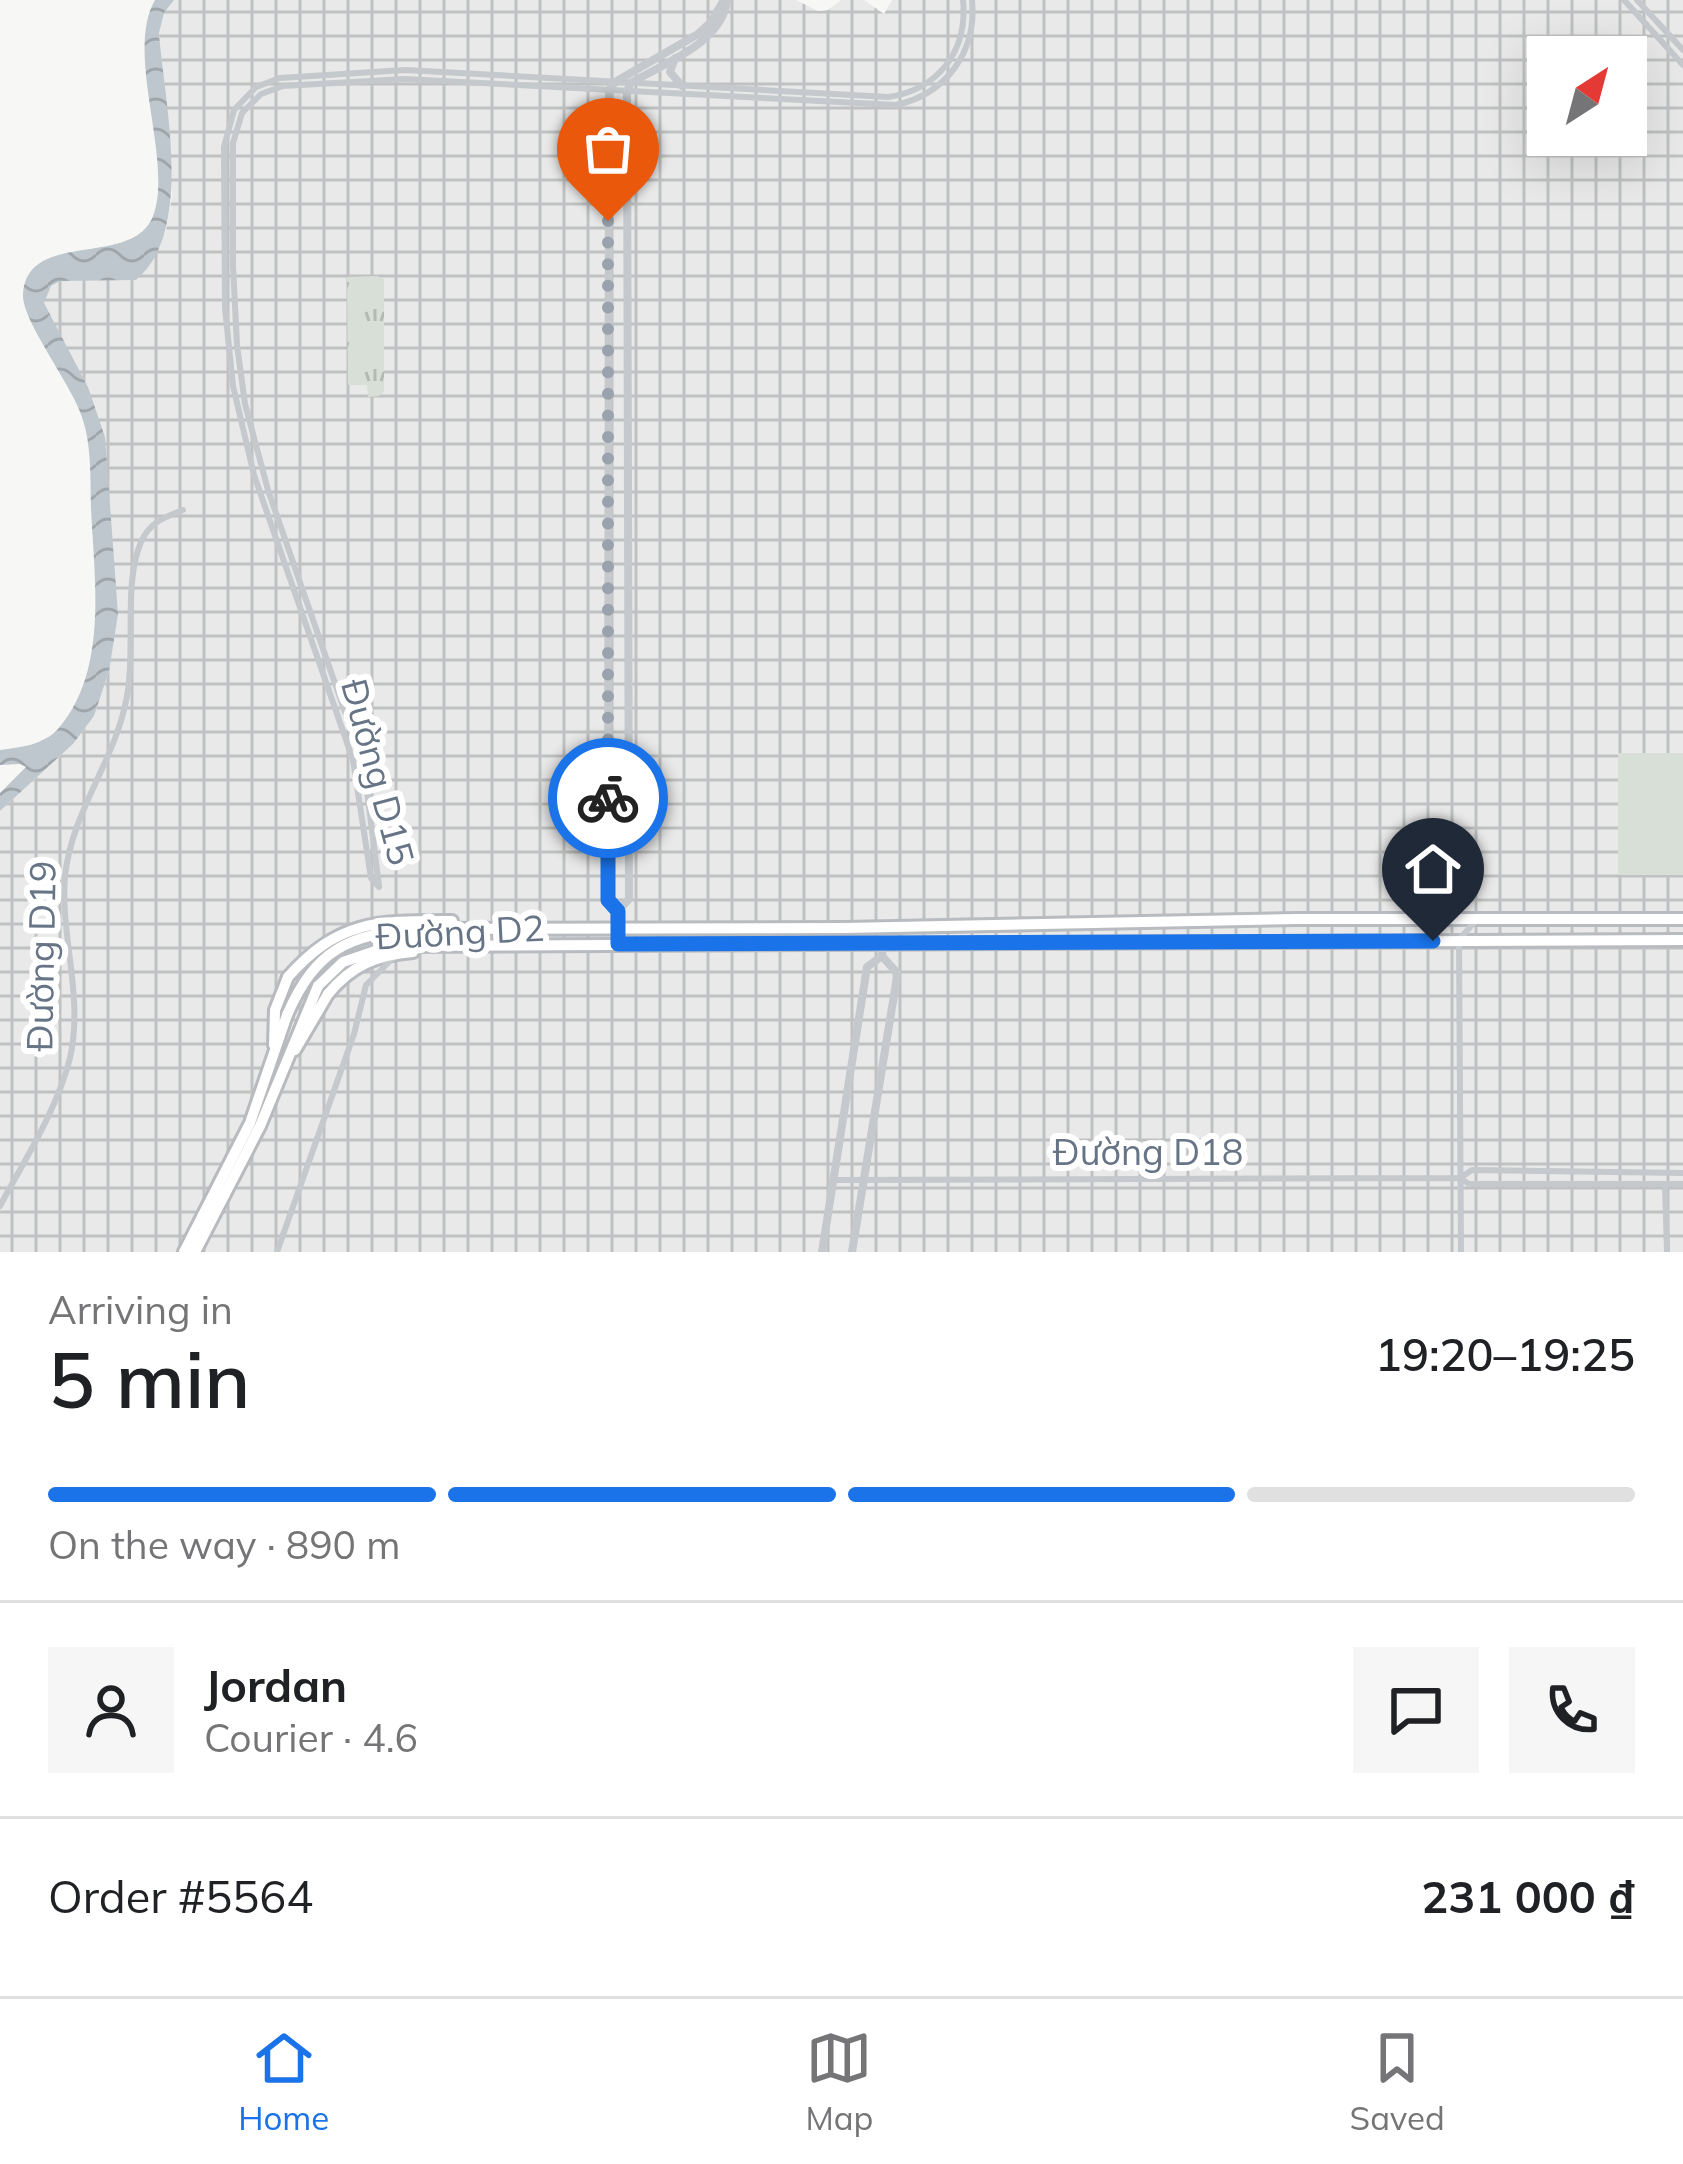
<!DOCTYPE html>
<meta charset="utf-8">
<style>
body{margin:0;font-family:Mulish,sans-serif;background:#f6f6f6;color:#202124;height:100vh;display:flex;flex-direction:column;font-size:45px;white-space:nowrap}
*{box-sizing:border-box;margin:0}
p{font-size:39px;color:#757577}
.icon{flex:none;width:66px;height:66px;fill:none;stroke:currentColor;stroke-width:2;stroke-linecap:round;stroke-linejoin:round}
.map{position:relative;height:1252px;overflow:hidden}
.details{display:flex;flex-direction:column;background:#fff;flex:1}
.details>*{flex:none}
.needle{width:78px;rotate:36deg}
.tools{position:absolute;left:1527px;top:36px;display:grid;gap:24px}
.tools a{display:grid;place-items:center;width:120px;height:120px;border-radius:0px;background:#fff;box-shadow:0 12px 48px #0002;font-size:60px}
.pin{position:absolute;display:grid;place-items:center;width:102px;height:102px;color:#fff;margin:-123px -51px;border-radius:50% 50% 50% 0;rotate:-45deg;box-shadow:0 0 12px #0007}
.pin .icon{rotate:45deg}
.courier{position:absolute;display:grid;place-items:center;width:120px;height:120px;margin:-60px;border:9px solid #1a73e8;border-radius:50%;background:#fff;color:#222;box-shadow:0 3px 15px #0007}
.head em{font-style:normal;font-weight:600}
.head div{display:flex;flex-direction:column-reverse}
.head{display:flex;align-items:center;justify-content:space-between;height:204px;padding:0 48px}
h1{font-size:78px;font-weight:600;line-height:90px}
.bar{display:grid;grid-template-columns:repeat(4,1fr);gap:18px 12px;align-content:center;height:144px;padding:0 48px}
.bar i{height:15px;border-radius:9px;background:#e0e0e0}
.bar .selected{background:#1a73e8}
.bar p{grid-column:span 4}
.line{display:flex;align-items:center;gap:30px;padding:0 48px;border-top:3px solid #e0e0e0}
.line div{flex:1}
.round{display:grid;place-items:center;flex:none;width:126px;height:126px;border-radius:0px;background:#f6f6f6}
.dock{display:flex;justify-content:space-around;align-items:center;height:168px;border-top:3px solid #e0e0e0;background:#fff;font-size:33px;color:#757577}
.dock a{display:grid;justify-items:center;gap:6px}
.dock .selected{color:#1a73e8}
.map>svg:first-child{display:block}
.industrial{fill:url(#industrial-grid);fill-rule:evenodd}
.grass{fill:url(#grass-tufts)}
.garden{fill:#d8dfd6}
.water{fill:url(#water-waves)}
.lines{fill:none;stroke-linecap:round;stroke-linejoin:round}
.primary-casing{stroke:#b8bbc0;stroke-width:16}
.trunk-casing{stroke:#b8babe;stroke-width:16}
.minor{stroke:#c5c8cc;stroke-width:6}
.tertiary{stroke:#c5c8cc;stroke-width:8}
.primary{stroke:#fff;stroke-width:10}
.trunk{stroke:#fff;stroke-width:10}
.done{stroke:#99a2ad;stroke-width:12;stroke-dasharray:0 21.6}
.route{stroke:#1a73e8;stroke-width:15}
.labels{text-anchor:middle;stroke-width:12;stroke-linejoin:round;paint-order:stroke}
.street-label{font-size:36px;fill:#667486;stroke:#fff}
</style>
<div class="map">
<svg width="1683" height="1252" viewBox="0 0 1683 1252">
<defs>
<pattern id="industrial-grid" width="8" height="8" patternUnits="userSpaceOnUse" patternTransform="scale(3)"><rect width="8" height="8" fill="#e8e9e8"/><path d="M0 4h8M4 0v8" fill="none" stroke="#c0c1c2"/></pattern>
<pattern id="grass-tufts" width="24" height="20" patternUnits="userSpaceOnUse" patternTransform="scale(3)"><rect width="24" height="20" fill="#d8dfd6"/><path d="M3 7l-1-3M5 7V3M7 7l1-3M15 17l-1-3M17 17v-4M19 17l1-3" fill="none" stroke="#b3b9b3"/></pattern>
<pattern id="water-waves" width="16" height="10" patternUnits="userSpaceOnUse" patternTransform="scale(3)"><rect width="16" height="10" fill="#bec7cd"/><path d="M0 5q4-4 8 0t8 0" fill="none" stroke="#9ea6ac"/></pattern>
</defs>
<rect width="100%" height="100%" fill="#f7f8f5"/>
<path class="industrial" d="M 174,0 L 796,0 L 818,11 L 828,10 L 841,0 L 864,0 L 884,14 L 892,0 L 1683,0 L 1683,1252 L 0,1252 L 0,811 L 73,744 L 94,716 L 109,671 L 88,387 L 43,303 L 51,286 L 60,281 L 144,273 L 166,231 L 172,196 L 159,33 L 164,13 ZM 1548,57 L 1626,57 L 1626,135 L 1548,135 Z"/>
<path class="grass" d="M 377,276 L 384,279 L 384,391 L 379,396 L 368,397 L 367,385 L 348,385 L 347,277 Z"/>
<path class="garden" d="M 1618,753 L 1683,753 L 1683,875 L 1618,875 Z"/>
<path class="water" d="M 155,0 L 174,0 L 164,13 L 159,33 C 164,101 195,231 136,280 L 60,281 L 51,286 L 44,303 L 88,387 L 105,437 L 118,614 L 109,671 L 94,716 L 73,744 L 0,811 L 0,793 L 26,767 L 20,764 L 0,765 L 0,750 C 21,747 44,745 58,729 C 109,670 94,578 91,508 C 90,478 92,446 82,417 C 72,385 22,321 23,295 C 26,228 133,269 153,216 C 174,161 124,53 155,0 Z"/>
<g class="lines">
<defs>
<path id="primary" d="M 288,977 C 339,919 379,921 452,921
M 318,986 L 343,962 L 390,946 L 1683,940
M 328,994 C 352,965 377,955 413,952
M 287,1015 C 316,949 348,935 416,929 L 845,928 L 1297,919 L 1683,919"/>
<path id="trunk" d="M 274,1045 L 275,1010 L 288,977
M 295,1050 L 328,994
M 184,1252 L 250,1123 L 287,1015
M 195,1252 L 260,1126 L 318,986"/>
</defs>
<use href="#primary" class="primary-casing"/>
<use href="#trunk" class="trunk-casing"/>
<path class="minor" d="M 1624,0 L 1683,65
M 1637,0 L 1683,50
M 379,886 L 364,767 L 268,490 L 245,404 L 237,345 L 233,266 L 233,143 L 242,113 L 261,94 L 283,86 L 404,79 L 896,105 C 946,94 977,52 972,0
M 379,887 L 371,878 L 353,760 L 254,475 L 233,386 L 225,308 L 224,147 L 234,110 L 256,87 L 280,78 L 405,70 L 888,97 C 938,90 968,51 963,0
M 1460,1178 L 1472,1170 L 1683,1173
M 835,1180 L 1460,1178 L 1469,1184 L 1683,1184
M 1665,1184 L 1667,1252
M 0,1206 C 25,1159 57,1110 70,1058 C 84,996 60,937 65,876 C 72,810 116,760 127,696 C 136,649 123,584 141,542 C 150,522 163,518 183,510
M 277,1252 L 354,1034 L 366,985 L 395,956
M 1461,1252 L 1459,940 L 1476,920"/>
<path class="tertiary" d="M 675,58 L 670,72 L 682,86
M 618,911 L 629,899 L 627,91 L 631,83 C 664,63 721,44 727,1
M 618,926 L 618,911 L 608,900 L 609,90 L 615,82 L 698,34 L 710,23 L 724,0
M 822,1252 L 867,967 L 882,956
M 852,1252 L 896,983 L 897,973 L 882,956 L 883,944"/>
<use href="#primary" class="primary"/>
<use href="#trunk" class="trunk"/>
</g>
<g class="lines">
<path class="done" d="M 608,221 L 608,798"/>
<path class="route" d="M 608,798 L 608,900 L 618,911 L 618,944 L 1433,941"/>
</g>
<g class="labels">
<g class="street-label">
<text transform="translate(378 772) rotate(75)" y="13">Đường D15</text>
<text transform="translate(460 932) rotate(-3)" y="13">Đường D2</text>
<text transform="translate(41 956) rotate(-89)" y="13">Đường D19</text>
<text x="1148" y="1165">Đường D18</text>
</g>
</g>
</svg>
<div class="tools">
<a><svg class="needle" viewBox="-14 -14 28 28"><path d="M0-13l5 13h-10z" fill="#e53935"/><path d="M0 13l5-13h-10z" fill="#757577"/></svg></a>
</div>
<div class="pin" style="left:608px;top:221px;background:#ea580c"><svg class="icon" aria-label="bag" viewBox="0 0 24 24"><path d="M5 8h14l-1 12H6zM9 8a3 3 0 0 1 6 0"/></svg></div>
<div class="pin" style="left:1433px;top:941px;background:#1f2937"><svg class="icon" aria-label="home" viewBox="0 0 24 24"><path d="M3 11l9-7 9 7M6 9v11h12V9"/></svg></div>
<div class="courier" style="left:608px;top:798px"><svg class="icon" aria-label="bike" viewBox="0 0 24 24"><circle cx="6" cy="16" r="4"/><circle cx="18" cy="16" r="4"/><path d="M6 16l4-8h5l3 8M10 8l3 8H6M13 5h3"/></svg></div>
</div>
<section class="details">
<div class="head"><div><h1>5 min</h1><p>Arriving in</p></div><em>19:20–19:25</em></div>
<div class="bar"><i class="selected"></i><i class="selected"></i><i class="selected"></i><i></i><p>On the way · 890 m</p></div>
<div class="line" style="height:216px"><a class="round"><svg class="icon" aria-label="person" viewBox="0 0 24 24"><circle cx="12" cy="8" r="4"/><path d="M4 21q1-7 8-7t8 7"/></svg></a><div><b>Jordan</b><p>Courier · 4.6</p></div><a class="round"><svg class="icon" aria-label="chat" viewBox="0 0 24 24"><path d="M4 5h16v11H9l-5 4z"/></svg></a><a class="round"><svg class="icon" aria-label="phone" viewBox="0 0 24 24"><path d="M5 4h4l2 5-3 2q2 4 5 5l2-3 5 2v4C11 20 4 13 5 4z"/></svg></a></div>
<div class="line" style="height:156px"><div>Order #5564</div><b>231 000 ₫</b></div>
</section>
<nav class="dock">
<a class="selected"><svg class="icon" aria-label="home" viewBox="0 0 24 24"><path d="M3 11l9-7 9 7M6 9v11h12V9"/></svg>Home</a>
<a><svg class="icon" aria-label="map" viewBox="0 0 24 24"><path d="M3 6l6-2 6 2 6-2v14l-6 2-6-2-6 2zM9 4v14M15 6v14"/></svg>Map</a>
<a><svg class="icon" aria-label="saved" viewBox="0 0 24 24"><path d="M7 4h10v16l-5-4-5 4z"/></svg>Saved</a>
</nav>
